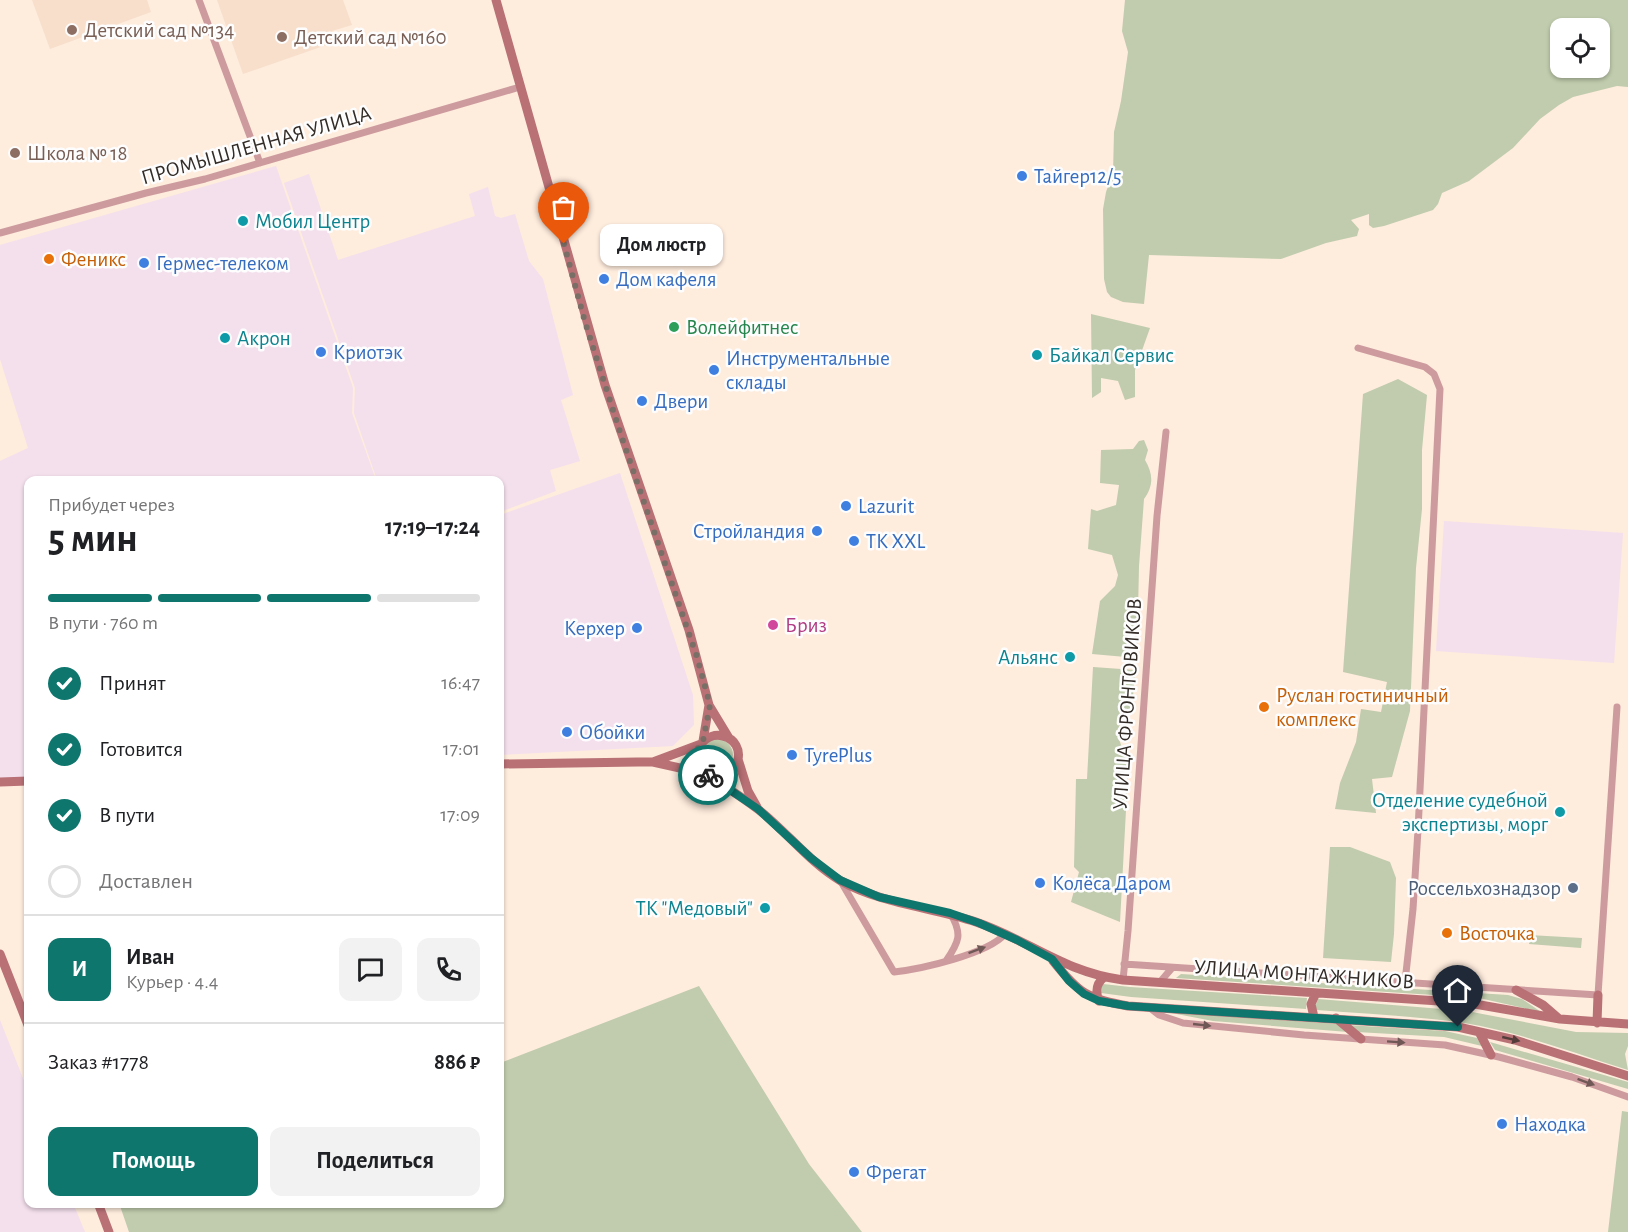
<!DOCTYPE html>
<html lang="ru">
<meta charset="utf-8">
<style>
body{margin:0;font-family:"Alegreya Sans",sans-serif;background:#f2f2f2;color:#202124;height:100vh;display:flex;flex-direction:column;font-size:22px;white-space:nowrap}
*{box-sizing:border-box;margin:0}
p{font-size:20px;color:#757577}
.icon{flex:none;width:33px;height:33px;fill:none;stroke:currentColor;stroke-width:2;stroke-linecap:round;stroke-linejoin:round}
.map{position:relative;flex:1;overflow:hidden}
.drawer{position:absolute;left:24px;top:476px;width:480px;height:732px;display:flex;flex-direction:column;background:#fff;border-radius:12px;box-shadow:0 2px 4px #0004}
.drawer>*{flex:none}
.controls{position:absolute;left:1550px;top:18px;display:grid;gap:12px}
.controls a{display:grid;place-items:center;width:60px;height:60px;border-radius:12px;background:#fff;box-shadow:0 2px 4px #0004;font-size:30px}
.pin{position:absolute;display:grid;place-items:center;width:51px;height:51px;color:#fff;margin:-62px -26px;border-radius:50% 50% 50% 0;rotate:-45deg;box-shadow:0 0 6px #0007}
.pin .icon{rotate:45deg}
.courier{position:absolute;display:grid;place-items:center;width:60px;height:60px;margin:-30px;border:4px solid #0f766e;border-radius:50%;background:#fff;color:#222;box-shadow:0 2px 8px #0007}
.bubble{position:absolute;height:42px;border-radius:12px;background:#fff;box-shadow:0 2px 4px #0004;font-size:20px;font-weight:700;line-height:42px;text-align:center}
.overview em{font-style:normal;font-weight:700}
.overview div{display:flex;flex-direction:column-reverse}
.overview{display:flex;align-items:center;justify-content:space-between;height:102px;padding:0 24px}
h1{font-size:39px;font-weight:700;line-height:45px}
.bar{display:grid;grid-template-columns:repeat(4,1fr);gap:9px 6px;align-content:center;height:72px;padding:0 24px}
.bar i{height:8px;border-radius:4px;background:#e0e0e0}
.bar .selected{background:#0f766e}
.bar p{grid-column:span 4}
.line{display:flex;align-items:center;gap:15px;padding:0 24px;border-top:2px solid #e0e0e0}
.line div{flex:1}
.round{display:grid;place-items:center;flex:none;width:63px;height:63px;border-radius:12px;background:#f2f2f2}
ol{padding:0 24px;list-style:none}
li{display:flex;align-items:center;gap:18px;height:66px}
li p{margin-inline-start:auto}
li .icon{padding:6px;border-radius:50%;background:#0f766e;color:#fff;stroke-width:4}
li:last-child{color:#757577}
li i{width:33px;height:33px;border:3px solid #e0e0e0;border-radius:50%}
.action{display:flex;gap:12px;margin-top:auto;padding:12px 24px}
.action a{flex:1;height:69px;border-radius:12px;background:#0f766e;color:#fff;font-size:24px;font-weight:700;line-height:69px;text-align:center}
.action a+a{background:#f2f2f2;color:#202124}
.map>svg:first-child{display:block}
.built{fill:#f7dfcb}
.industrial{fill:#f4dfed}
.green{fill:#c0ccad;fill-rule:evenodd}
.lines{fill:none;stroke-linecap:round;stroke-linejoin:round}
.street{stroke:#cd9b9e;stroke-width:7}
.secondary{stroke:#b97176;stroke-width:9}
.oneway{fill:#705856}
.oneway2{fill:#543c3a}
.done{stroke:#796f66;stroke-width:6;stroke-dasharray:0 10.8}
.route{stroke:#0f766e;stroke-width:8}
.education-dot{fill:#8d6e63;stroke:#fdfdfd;stroke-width:2}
.shop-dot{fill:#3f7fe0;stroke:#fdfdfd;stroke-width:2}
.culture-dot{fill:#0f9aa8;stroke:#fdfdfd;stroke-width:2}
.food-dot{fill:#e8710a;stroke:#fdfdfd;stroke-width:2}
.leisure-dot{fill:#2e9e5b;stroke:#fdfdfd;stroke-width:2}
.hotel-dot{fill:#d1479c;stroke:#fdfdfd;stroke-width:2}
.service-dot{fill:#5c6f8a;stroke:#fdfdfd;stroke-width:2}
.labels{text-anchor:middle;stroke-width:5;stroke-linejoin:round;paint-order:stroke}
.education-label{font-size:21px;fill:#785e54;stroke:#fdfdfd;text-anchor:start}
.street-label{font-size:21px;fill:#322b26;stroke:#fdfdfd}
.shop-label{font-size:21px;fill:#366cbe;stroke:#fdfdfd;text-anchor:start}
.culture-label{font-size:21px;fill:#0d838f;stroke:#fdfdfd;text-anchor:start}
.food-label{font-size:21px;fill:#c56008;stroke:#fdfdfd;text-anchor:start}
.leisure-label{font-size:21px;fill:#27864d;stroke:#fdfdfd;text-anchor:start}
.hotel-label{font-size:21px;fill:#b23c85;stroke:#fdfdfd;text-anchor:start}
.service-label{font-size:21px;fill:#4e5e75;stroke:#fdfdfd;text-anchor:end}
</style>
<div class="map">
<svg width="1628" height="1232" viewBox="0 0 1628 1232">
<rect width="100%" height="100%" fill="#feecdd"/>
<path class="built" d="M 32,0 L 147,0 L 151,12 L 50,49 Z
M 217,0 L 343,0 L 352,25 L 332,31 L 335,42 L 243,74 Z"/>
<path class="industrial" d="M 276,166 L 353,388 L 352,413 L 376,480 L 28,480 L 28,777 L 0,779 L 0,461 L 28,448 L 0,359 L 0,245 Z
M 309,174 L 338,260 L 475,216 L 469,194 L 488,187 L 495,216 L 501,218 L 515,214 L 529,261 L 543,279 L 573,395 L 561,400 L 580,461 L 550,470 L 556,491 L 500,512 L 500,480 L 377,480 L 354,413 L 355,388 L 284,183 Z
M 620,473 L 693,695 L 694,725 L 673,746 L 500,755 L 500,515 Z
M 1444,521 L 1623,533 L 1614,663 L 1436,651 Z
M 0,1020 L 28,1091 L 28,1203 L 73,1203 L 85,1232 L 0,1232 Z"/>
<path class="green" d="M 1125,0 L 1628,0 L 1628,87 L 1617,86 L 1573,97 L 1559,105 L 1540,119 L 1513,148 L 1469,181 L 1442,193 L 1438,204 L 1433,210 L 1384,226 L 1373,228 L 1369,225 L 1369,214 L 1351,220 L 1359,229 L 1357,236 L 1326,243 L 1281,259 L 1149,255 L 1144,304 L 1123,302 L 1111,297 L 1107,292 L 1104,279 L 1103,209 L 1106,192 L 1113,173 L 1114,132 L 1121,101 L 1128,52 L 1122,31 ZM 1560,28 L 1599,28 L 1599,68 L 1560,68 Z
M 1091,314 L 1150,328 L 1135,370 L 1135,397 L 1125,400 L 1118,381 L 1101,378 L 1101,392 L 1092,398 Z
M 1398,379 L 1427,395 L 1422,450 L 1422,509 L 1416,568 L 1410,711 L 1392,777 L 1372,779 L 1376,813 L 1335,809 L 1340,783 L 1356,742 L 1361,709 L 1381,712 L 1387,682 L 1343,672 L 1363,394 Z
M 1144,440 L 1148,450 L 1145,460 C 1153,474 1154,485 1144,499 L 1139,566 L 1137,658 L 1092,654 L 1100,601 L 1115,586 L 1118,575 L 1112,555 L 1088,549 L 1091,509 L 1097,511 L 1116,505 L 1119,485 L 1100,483 L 1101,450 L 1133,449 L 1139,441 Z
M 1093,667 L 1135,670 L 1132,711 L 1126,711 L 1117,733 L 1124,754 L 1129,754 L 1120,922 L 1071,902 L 1079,872 L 1074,867 L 1076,779 L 1087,779 Z
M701 755a16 16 0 1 1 32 0a16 16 0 1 1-32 0Z
M 1330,847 L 1350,847 L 1390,862 L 1396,878 L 1394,934 L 1391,962 L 1323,958 Z
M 1529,935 L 1582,938 L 1581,948 L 1529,944 Z
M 1181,974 L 1508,995 L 1522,999 L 1541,1012 L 1479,998 L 1176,978 Z
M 1103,984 L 1130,987 L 1307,998 L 1306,1009 L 1131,997 L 1101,993 L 1101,986 Z
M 699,986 L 809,1164 L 862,1232 L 129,1232 L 119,1203 L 500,1203 L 500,1063 Z
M 1318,999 L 1467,1011 L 1576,1032 L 1628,1033 L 1628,1046 L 1625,1054 L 1628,1070 C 1574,1053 1520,1032 1464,1023 C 1416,1016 1367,1014 1317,1010 L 1315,1007 Z
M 1166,1012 L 1339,1024 L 1348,1032 L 1213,1021 Z
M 1347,1025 L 1445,1031 L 1477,1038 L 1482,1046 L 1444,1037 L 1357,1032 Z
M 1490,1042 L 1628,1082 L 1628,1089 L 1495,1050 Z
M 1622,1111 L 1628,1112 L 1628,1232 L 1608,1232 Z"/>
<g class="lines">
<path class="street" d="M 199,0 L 260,163
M 0,233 L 146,193 L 205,179 L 520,87
M 1358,348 L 1425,367 L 1434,374 L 1440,389 L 1418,830 L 1413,909 L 1405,982
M 840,880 L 894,972 C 921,969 988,954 1005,934
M 946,961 C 959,942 963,934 950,913
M 1124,964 L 1598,995 L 1617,707
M 1123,980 L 1128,931 L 1157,516 L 1166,432
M 1160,982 L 1172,968
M 1150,1008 L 1159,1015 L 1183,1023 L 1304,1035 L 1445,1045 L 1499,1057 L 1572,1077 L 1628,1097"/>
<path class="secondary" d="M 496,0 L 605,385 L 689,630 L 709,705 L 729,738
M 703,741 L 709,705
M 738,759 L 748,791 L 757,807
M 653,762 L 701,744
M 500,764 L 638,762 L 653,762 L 707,774
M 710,776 C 742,780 748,742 723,736 C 707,732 692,748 698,764 C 701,771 708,775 714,779 C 729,789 745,799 759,810 C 787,832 810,863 841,881 C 882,904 931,907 976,922 C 1029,940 1063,972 1123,980 L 1469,1003 L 1560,1019 L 1628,1024
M 0,782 L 28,781
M 0,954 L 28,1025
M 1053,961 C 1079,993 1087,999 1128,1006 L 1458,1027 L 1515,1040 L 1628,1076
M 1516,990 L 1543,1005 L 1558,1018
M 1099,1001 C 1095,991 1096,984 1104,977
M 1314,1017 L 1311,1004 L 1316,993
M 1336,1018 L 1361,1039
M 1597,1023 L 1598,995
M 1479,1032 L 1491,1055
M 98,1203 L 109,1232"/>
</g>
<defs><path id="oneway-solid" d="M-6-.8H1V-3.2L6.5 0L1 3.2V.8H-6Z" transform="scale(1.5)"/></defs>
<g class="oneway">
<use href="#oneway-solid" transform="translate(977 950) rotate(-20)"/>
<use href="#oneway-solid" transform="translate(1202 1025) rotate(6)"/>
<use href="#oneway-solid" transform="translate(1396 1042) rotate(4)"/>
<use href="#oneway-solid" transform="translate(1586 1082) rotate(20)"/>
</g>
<use class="oneway2" href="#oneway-solid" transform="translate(1511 1039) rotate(13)"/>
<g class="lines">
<path class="done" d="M 564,244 L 585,322 L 621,435 L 697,657 L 710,705 L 703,741 L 697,750 L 696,757 L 701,770 L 708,775"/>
<path class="route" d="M 708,775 L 758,809 L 811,858 L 840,880 L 879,897 L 950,913 L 979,923 L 1017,940 L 1052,959 L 1069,981 L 1084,994 L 1099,1001 L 1128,1006 L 1458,1027"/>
</g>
<g class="education-dot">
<circle cx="72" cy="30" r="6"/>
<circle cx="282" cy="37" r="6"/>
<circle cx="15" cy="153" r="6"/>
</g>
<g class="shop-dot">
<circle cx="1022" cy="176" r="6"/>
<circle cx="144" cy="263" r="6"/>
<circle cx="604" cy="279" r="6"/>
<circle cx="321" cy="352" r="6"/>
<circle cx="714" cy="370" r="6"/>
<circle cx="642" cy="401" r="6"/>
<circle cx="846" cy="506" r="6"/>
<circle cx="817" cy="531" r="6"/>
<circle cx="854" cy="541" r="6"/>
<circle cx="637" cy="628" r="6"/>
<circle cx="567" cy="732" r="6"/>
<circle cx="792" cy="755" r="6"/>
<circle cx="1040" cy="883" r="6"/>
<circle cx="1502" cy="1124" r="6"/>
<circle cx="854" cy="1172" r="6"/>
</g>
<g class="culture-dot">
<circle cx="243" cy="221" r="6"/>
<circle cx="225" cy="338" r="6"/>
<circle cx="1037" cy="355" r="6"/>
<circle cx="1070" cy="657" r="6"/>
<circle cx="1560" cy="812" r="6"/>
<circle cx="765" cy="908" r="6"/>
</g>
<g class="food-dot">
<circle cx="49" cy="259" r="6"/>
<circle cx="1264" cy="707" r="6"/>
<circle cx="1447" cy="933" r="6"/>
</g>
<circle class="leisure-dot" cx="674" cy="327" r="6"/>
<circle class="hotel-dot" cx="773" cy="625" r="6"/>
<circle class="service-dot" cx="1573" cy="888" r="6"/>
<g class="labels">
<g class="education-label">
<text x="84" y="37">Детский сад №134</text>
<text x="294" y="44">Детский сад №160</text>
<text x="27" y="160">Школа № 18</text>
</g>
<g class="street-label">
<text transform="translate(256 145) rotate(-16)" y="7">ПРОМЫШЛЕННАЯ УЛИЦА</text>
<text transform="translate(1127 704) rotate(-86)" y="7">УЛИЦА ФРОНТОВИКОВ</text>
<text transform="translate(1304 974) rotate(4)" y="7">УЛИЦА МОНТАЖНИКОВ</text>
</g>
<g class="shop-label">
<text x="1034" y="183">Тайгер12/5</text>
<text x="156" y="270">Гермес-телеком</text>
<text x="616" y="286">Дом кафеля</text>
<text x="333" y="359">Криотэк</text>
<text x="726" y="365">Инструментальные<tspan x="726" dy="24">склады</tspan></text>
<text x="654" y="408">Двери</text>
<text x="858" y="513">Lazurit</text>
<text x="805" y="538" text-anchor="end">Стройландия</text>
<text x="866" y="548">ТК XXL</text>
<text x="625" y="635" text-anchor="end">Керхер</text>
<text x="579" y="739">Обойки</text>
<text x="804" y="762">TyrePlus</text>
<text x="1052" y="890">Колёса Даром</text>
<text x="1514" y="1131">Находка</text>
<text x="866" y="1179">Фрегат</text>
</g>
<g class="culture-label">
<text x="255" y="228">Мобил Центр</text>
<text x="237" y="345">Акрон</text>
<text x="1049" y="362">Байкал Сервис</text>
<text x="1058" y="664" text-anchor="end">Альянс</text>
<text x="1548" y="807" text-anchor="end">Отделение судебной<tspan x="1548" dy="24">экспертизы, морг</tspan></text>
<text x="753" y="915" text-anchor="end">ТК "Медовый"</text>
</g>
<g class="food-label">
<text x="61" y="266">Феникс</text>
<text x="1276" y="702">Руслан гостиничный<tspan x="1276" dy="24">комплекс</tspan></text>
<text x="1459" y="940">Восточка</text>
</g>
<g class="leisure-label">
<text x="686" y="334">Волейфитнес</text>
</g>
<g class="hotel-label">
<text x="785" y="632">Бриз</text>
</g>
<g class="service-label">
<text x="1561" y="895">Россельхознадзор</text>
</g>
</g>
</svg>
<div class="controls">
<a><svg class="icon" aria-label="locate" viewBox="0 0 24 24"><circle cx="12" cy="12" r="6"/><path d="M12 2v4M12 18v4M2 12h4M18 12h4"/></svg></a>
</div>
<div class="pin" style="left:564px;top:244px;background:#ea580c"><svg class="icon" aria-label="bag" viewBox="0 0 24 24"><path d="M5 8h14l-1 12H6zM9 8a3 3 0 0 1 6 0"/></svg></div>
<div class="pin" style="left:1458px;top:1027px;background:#1f2937"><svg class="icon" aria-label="home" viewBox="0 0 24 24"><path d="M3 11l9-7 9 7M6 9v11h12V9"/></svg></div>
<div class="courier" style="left:708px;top:775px"><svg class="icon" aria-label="bike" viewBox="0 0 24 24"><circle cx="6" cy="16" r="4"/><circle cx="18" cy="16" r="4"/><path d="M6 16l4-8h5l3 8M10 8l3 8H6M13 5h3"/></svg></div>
<div class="bubble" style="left:600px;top:224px;width:123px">Дом люстр</div>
<section class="drawer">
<div class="overview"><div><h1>5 мин</h1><p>Прибудет через</p></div><em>17:19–17:24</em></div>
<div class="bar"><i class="selected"></i><i class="selected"></i><i class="selected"></i><i></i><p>В пути · 760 m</p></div>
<ol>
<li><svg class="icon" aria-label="check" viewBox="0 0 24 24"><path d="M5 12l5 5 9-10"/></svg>Принят<p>16:47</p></li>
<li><svg class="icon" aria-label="check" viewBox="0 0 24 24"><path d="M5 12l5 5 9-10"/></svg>Готовится<p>17:01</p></li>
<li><svg class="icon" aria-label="check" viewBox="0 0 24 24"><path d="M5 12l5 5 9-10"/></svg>В пути<p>17:09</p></li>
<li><i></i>Доставлен</li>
</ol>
<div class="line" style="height:108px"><b class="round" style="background:#0f766e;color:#fff">И</b><div><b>Иван</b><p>Курьер · 4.4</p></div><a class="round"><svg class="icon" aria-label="chat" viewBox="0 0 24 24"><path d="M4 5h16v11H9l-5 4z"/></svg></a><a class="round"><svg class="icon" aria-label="phone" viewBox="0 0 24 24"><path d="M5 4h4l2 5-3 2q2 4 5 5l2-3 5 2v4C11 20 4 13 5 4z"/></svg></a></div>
<div class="line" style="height:78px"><div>Заказ #1778</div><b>886 ₽</b></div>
<div class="action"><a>Помощь</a><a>Поделиться</a></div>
</section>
</div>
